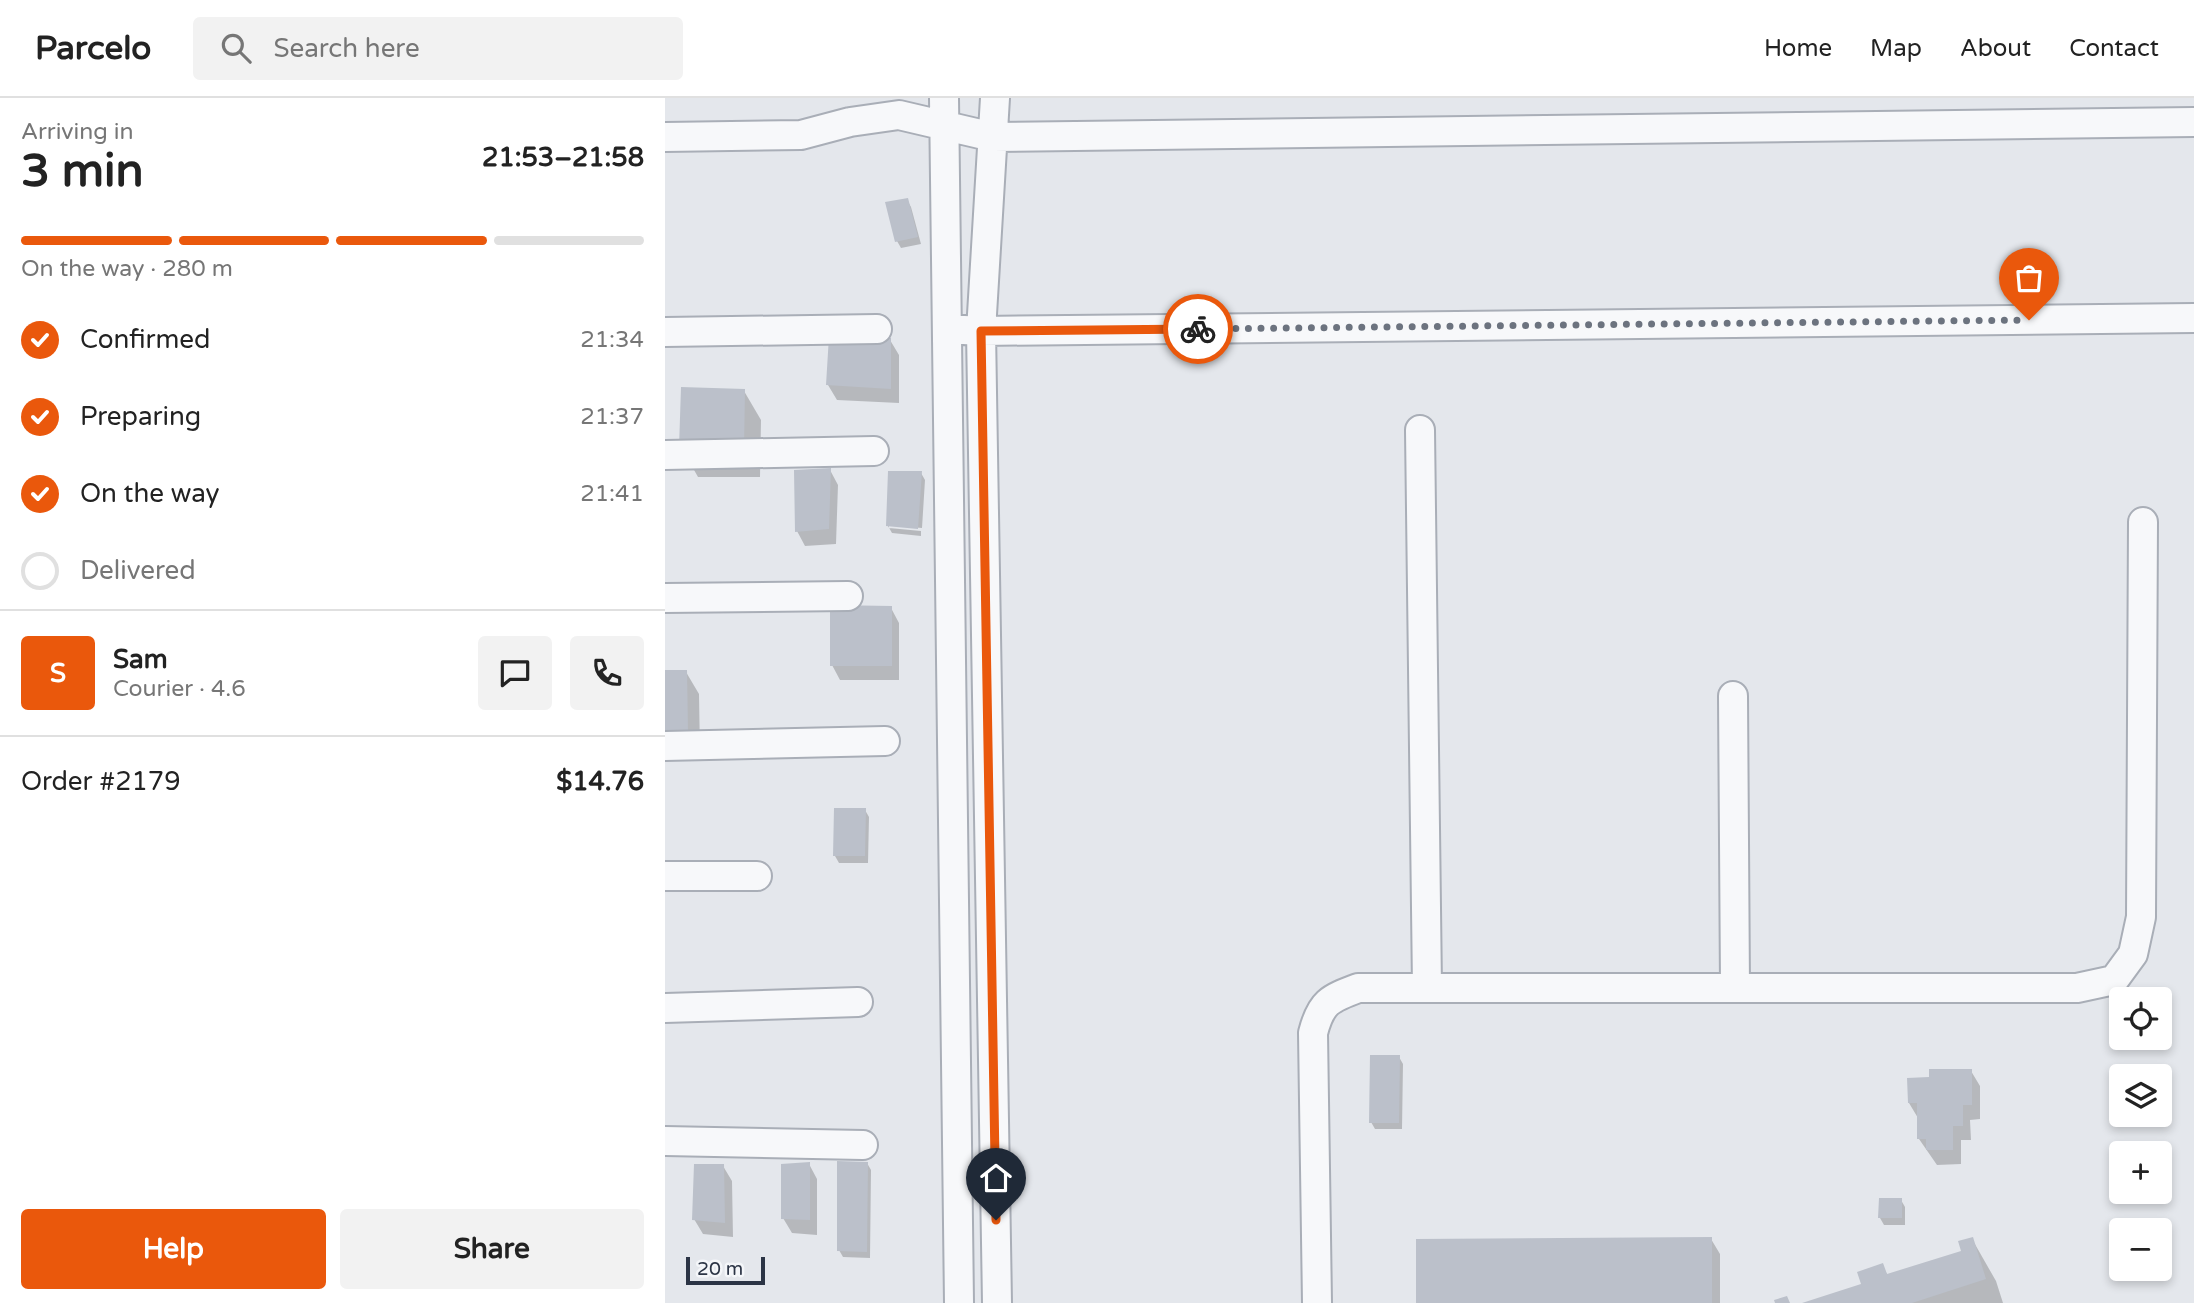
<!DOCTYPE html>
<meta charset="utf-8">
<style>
body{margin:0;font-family:"Varela Round",sans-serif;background:#f2f2f2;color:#222;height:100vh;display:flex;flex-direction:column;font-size:26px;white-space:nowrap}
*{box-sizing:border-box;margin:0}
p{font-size:23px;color:#767676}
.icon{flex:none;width:38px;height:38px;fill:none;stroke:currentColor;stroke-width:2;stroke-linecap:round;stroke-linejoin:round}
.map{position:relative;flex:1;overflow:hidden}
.details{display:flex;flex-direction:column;background:#fff;width:665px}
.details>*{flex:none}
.buttons{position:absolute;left:1444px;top:889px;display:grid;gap:14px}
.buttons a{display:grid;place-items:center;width:63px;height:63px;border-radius:7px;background:#fff;box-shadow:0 4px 10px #0003;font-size:35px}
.scale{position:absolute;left:21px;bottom:18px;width:79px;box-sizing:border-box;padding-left:7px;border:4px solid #2b3445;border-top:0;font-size:19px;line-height:24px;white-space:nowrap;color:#2b3445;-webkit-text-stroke:5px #f4f6f9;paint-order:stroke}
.pin{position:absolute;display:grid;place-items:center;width:60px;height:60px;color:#fff;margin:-72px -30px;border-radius:50% 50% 50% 0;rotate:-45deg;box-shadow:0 0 7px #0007}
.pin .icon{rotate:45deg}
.courier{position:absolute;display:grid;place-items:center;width:70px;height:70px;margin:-35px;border:5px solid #ea580c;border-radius:50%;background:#fff;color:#222;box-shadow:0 2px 9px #0007}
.summary em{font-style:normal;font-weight:800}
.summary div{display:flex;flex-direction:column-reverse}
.summary{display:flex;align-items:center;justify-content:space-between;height:119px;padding:0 21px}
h1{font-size:46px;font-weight:800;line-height:52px}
.bar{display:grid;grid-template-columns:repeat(4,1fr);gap:10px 7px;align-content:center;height:84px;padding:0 21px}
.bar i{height:9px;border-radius:5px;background:#e0e0e0}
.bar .current{background:#ea580c}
.bar p{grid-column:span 4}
.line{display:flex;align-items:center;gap:18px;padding:0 21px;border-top:2px solid #e0e0e0}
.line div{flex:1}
.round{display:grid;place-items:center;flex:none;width:74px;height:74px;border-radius:7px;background:#f2f2f2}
ol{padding:0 21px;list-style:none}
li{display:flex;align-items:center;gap:21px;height:77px}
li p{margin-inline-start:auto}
li .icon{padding:7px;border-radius:50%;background:#ea580c;color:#fff;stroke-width:4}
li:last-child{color:#767676}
li i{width:38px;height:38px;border:4px solid #e0e0e0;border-radius:50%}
.cta{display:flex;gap:14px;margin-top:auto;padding:14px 21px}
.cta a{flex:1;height:80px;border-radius:7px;background:#ea580c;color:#fff;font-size:28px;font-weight:800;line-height:80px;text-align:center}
.cta a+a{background:#f2f2f2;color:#222}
header{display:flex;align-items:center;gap:42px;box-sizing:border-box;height:98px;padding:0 35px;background:#fff;border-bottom:2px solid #e0e0e0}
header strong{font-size:33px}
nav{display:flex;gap:38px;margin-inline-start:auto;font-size:24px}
.search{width:490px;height:63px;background:#f2f2f2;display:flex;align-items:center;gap:18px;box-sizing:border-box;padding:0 24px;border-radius:7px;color:#767676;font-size:26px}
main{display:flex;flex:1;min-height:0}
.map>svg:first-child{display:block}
.shadow{fill:#0003}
.building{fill:#bbc0ca}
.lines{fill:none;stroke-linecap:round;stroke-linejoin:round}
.minor-casing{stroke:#a9aeb7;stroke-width:32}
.minor{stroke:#f7f8fa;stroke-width:28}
.done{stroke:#6c737f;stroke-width:7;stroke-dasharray:0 12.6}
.route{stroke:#ea580c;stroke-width:9}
</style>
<header>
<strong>Parcelo</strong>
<div class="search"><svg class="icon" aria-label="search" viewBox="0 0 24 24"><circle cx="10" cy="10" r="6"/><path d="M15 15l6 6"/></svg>Search here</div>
<nav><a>Home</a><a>Map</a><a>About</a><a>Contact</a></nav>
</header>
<main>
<section class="details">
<div class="summary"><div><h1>3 min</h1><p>Arriving in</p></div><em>21:53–21:58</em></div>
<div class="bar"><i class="current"></i><i class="current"></i><i class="current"></i><i></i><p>On the way · 280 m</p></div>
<ol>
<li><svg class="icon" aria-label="check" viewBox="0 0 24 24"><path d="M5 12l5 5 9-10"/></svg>Confirmed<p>21:34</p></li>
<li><svg class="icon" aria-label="check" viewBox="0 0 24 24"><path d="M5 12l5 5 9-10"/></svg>Preparing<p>21:37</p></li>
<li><svg class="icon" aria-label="check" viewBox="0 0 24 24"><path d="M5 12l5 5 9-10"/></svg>On the way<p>21:41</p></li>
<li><i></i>Delivered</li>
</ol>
<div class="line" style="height:126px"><b class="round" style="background:#ea580c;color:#fff">S</b><div><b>Sam</b><p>Courier · 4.6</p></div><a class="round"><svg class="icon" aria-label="chat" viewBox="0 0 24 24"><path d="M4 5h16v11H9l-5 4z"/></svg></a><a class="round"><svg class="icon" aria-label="phone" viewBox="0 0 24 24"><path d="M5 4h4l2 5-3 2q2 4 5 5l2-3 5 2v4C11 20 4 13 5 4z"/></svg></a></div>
<div class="line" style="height:91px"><div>Order #2179</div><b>$14.76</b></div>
<div class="cta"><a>Help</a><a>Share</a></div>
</section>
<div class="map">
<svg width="1529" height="1205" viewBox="0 0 1529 1205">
<rect width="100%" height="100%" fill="#e4e7ec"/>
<path class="shadow" d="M 242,102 L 246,109 L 256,146 L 236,150 L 232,143 Z
M 225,242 L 234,257 L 234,305 L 172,302 L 163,287 Z
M 79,293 L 96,322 L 95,379 L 33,379 L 16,349 Z
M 165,372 L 173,387 L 171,446 L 140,448 L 132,433 Z
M 256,375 L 260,382 L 257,430 L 224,427 L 224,430 L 256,433 L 256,438 L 227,435 L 223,428 Z
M 226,510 L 234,525 L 234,582 L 175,582 L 167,567 Z
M 0,573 L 21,574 L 34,596 L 35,655 L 0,654 Z
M 200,712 L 204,719 L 203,765 L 174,765 L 170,758 Z
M 734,959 L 738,966 L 737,1031 L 710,1031 L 706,1024 Z
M 1306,973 L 1315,988 L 1315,1021 L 1305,1022 L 1306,1042 L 1296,1042 L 1296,1066 L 1272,1067 L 1254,1041 L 1253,1020 L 1244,1005 L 1266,981 Z
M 202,1065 L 206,1072 L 205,1160 L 178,1159 L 174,1152 Z
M 144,1066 L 152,1081 L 152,1137 L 127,1135 L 118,1120 Z
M 58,1068 L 67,1083 L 68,1139 L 38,1136 L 29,1121 Z
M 1215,1102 L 1236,1102 L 1240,1109 L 1240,1127 L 1219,1127 L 1215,1120 Z
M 1046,1141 L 1055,1156 L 1055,1205 L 753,1205 Z
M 1307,1141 L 1331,1183 L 1338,1205 L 1141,1205 L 1198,1187 L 1217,1167 L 1223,1178 L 1298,1154 Z"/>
<path class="building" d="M 243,100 L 253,139 L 230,144 L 220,104 Z
M 164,238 L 226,240 L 226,291 L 161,287 Z
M 16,289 L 80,291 L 79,350 L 14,350 Z
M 166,370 L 164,431 L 130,434 L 129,372 Z
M 223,373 L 257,373 L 253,431 L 221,428 Z
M 165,507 L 227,508 L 227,568 L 165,568 Z
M 0,572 L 22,572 L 23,633 L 0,632 Z
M 169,710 L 201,710 L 200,758 L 168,758 Z
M 705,957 L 735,957 L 734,1025 L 704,1025 Z
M 1264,971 L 1307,971 L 1307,1007 L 1298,1007 L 1298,1028 L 1288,1028 L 1288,1052 L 1261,1052 L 1261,1041 L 1252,1041 L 1252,1005 L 1243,1005 L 1242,980 L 1264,979 Z
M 172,1063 L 203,1064 L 202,1154 L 172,1153 Z
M 145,1064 L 145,1122 L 116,1121 L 116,1066 Z
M 29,1066 L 59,1066 L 60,1125 L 27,1122 Z
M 1214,1100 L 1237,1100 L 1237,1120 L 1213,1120 Z
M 1047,1139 L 1047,1205 L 751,1205 L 751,1141 Z
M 1308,1139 L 1321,1181 L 1247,1205 L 1137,1205 L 1196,1186 L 1192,1174 L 1218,1165 L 1222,1176 L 1296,1153 L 1293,1143 Z
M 1122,1198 L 1125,1205 L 1110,1205 L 1109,1202 Z"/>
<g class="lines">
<defs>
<path id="minor" d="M 279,0 L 294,1205
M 330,0 L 316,233 L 332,1205
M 0,39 L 136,37 L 185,24 L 234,17 L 328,39 L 1529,24
M 282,231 L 316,233 L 1529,220
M 0,234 L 212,231
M 755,332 L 762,889
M 0,357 L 209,353
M 0,500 L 183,498
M 1068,598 L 1070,889
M 0,648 L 220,643
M 0,778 L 92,778
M 0,910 L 193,904
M 0,1043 L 198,1047
M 652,1205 L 648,935 C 656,904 664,901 693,890 L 1412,890 L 1449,882 L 1468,856 L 1476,819 L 1478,424"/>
</defs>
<use href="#minor" class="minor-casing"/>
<use href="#minor" class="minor"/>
</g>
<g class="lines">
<path class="done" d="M 533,231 L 1364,222"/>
<path class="route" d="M 331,1122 L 316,233 L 533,231"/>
</g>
</svg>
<div class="buttons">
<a><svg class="icon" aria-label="locate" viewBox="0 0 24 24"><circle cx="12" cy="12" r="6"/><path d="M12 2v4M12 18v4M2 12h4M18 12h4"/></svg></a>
<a><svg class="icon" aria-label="layers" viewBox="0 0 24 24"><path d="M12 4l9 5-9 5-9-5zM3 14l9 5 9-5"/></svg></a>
<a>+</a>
<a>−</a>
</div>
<div class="scale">20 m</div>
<div class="pin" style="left:1364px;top:222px;background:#ea580c"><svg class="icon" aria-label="bag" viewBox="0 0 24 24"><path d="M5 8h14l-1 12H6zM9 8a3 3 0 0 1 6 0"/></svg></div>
<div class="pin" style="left:331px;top:1122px;background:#1f2937"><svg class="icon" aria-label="home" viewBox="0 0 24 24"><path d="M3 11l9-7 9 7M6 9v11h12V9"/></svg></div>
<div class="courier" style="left:533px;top:231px"><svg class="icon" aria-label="bike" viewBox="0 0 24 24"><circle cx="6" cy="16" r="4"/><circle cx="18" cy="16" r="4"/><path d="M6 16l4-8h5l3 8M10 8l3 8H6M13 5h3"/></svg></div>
</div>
</main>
